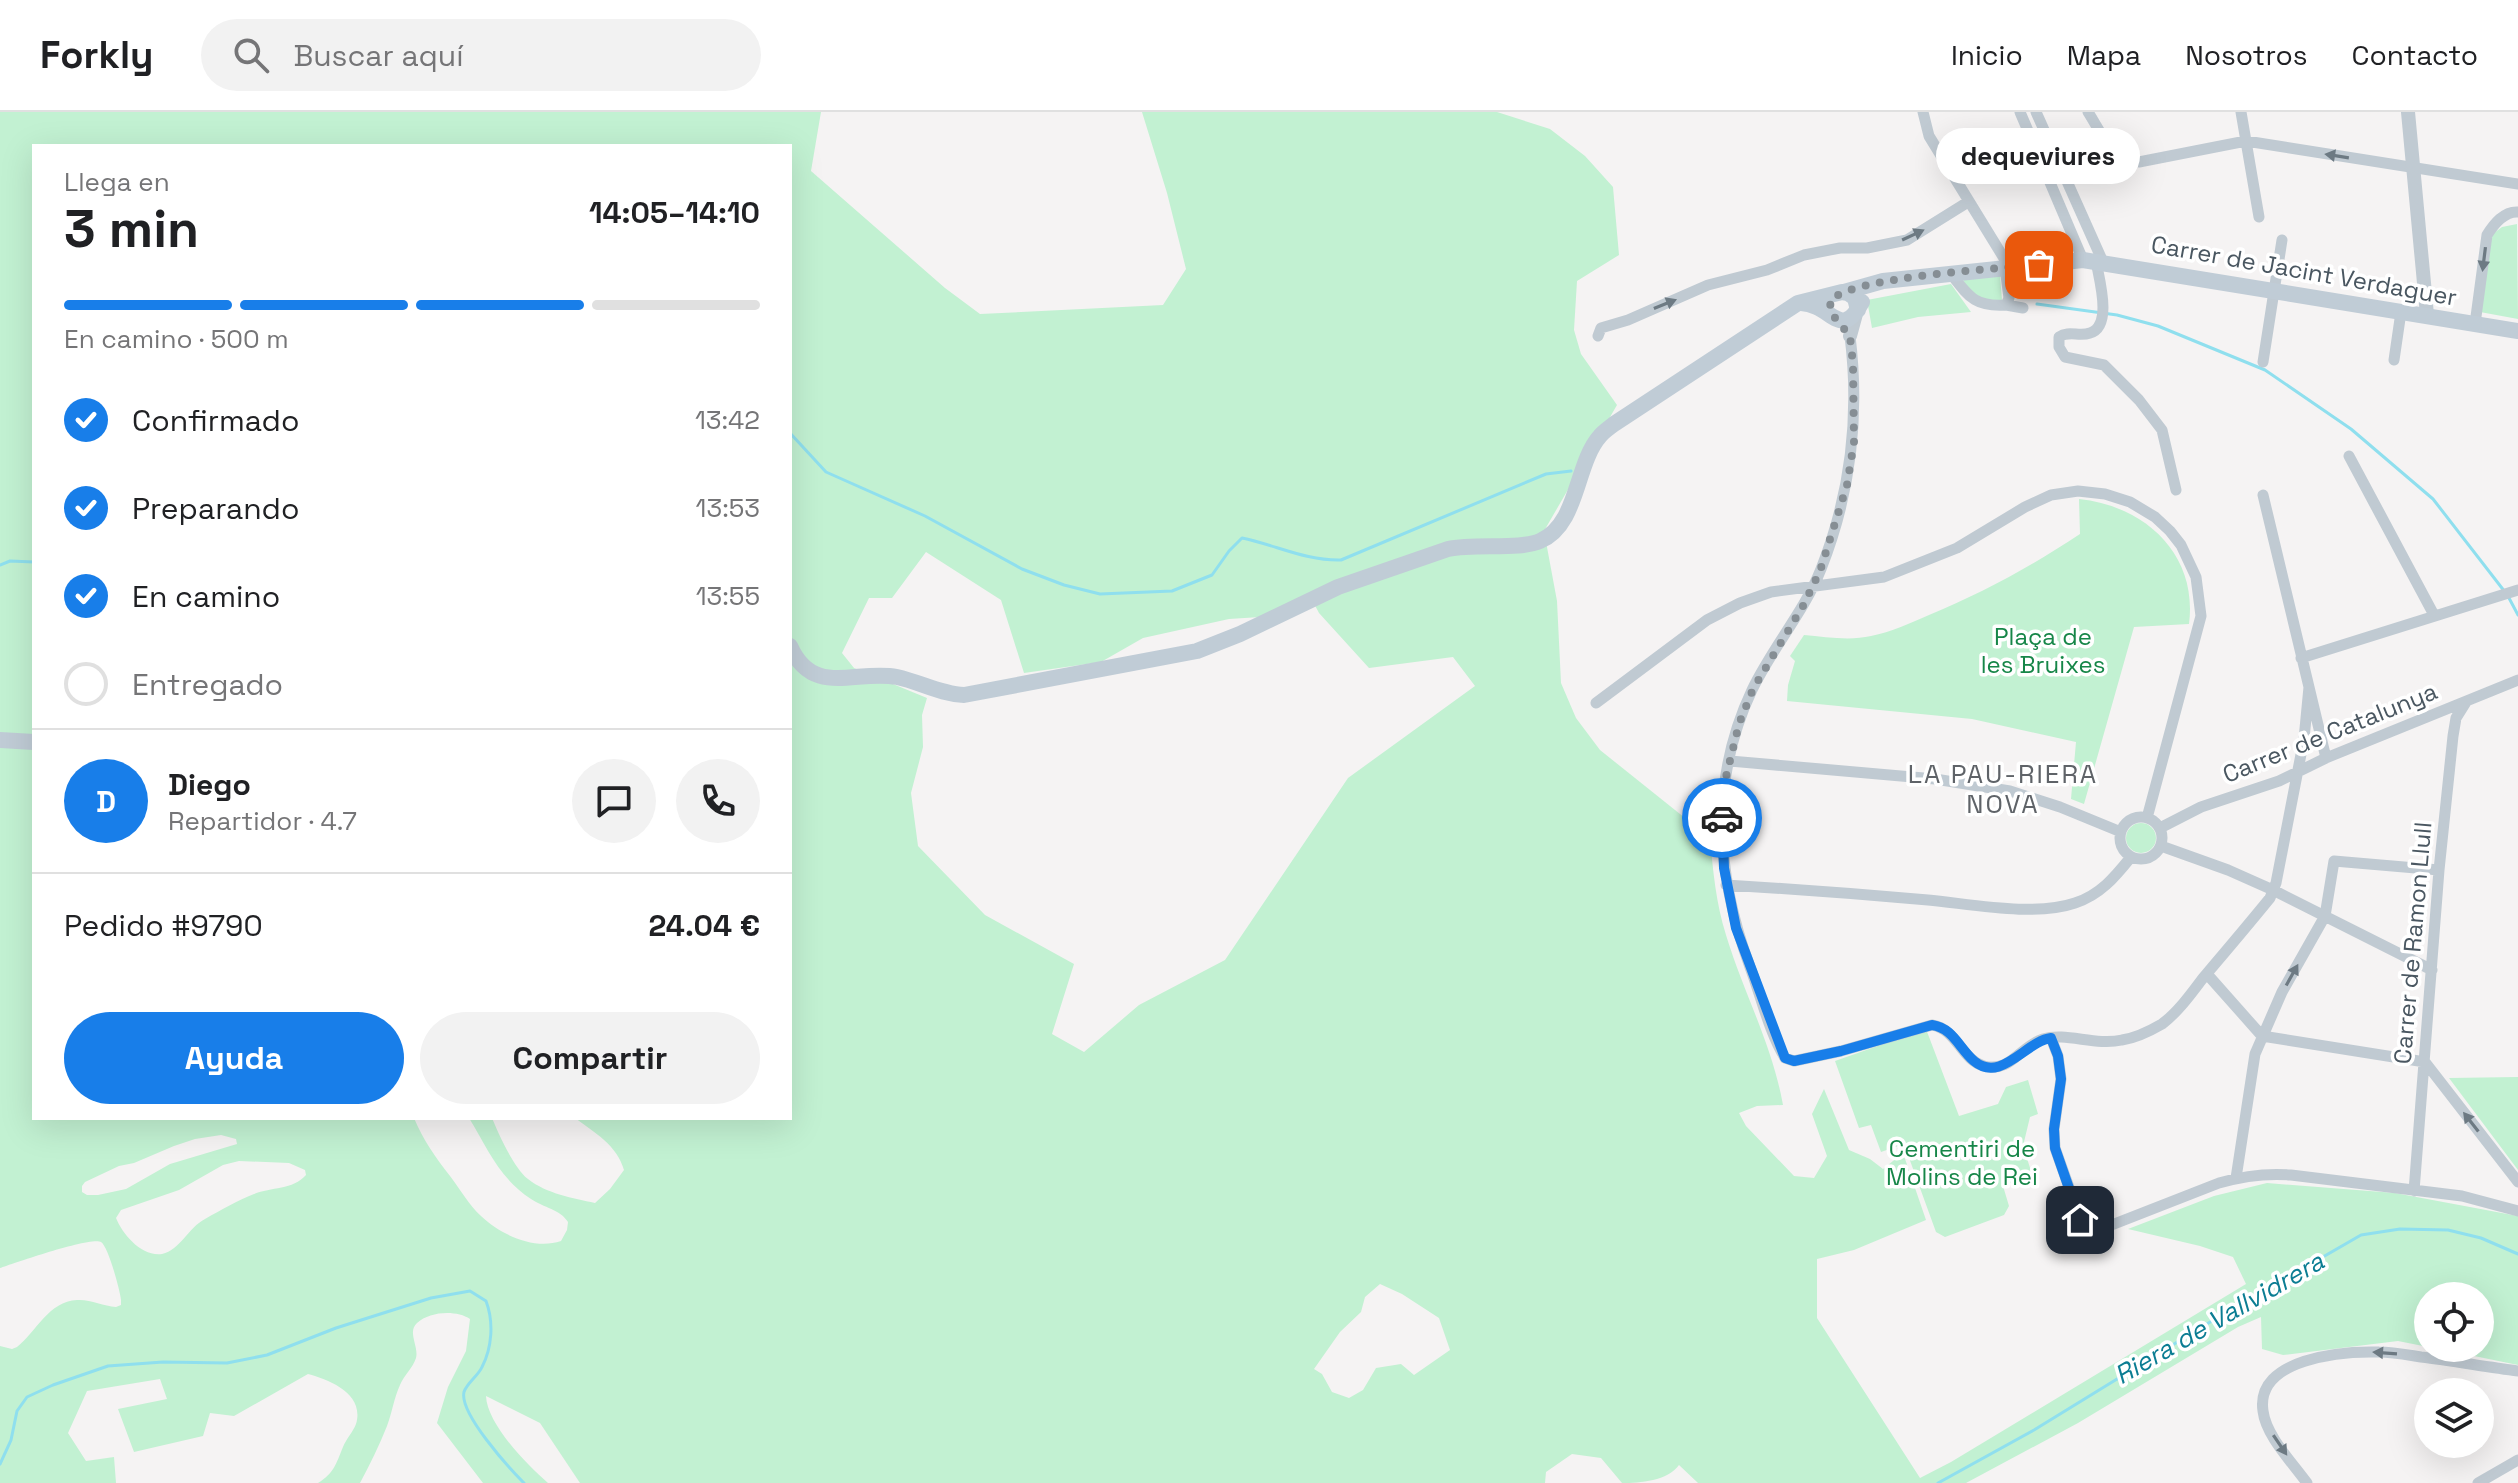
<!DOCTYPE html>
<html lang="es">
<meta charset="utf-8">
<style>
body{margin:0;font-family:"Space Grotesk",sans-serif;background:#f2f2f2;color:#202124;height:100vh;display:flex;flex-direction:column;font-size:30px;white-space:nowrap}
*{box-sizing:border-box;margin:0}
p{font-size:26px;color:#757577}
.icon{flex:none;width:44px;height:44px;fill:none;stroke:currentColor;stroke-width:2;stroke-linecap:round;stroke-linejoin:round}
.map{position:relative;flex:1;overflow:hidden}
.drawer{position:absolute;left:32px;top:32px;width:760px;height:976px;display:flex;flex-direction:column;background:#fff;border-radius:0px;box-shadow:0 8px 32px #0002}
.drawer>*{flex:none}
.tools{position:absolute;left:2414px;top:1170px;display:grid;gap:16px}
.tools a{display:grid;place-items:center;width:80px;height:80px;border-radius:50%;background:#fff;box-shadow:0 8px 32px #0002;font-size:40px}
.pin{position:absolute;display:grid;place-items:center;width:68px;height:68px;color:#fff;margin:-34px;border-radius:16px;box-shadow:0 4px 12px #0006}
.courier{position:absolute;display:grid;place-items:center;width:80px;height:80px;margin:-40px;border:6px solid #187ee9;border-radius:50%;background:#fff;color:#222;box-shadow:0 2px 10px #0007}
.bubble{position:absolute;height:56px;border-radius:28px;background:#fff;box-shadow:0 8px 32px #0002;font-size:26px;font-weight:800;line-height:56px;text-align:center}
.head em{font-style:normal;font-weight:800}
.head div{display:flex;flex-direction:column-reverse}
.head{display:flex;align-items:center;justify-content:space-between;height:136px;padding:0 32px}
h1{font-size:52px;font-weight:800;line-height:60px}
.bar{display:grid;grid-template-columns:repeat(4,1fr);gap:12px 8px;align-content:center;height:96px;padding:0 32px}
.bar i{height:10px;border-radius:6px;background:#e0e0e0}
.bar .active{background:#187ee9}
.bar p{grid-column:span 4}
.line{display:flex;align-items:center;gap:20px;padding:0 32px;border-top:2px solid #e0e0e0}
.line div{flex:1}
.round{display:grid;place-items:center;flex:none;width:84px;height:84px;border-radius:42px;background:#f2f2f2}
ol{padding:0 32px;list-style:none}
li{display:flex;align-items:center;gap:24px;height:88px}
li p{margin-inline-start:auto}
li .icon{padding:8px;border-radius:50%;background:#187ee9;color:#fff;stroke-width:4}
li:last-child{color:#757577}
li i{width:44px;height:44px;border:4px solid #e0e0e0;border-radius:50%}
.button{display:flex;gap:16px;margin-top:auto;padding:16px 32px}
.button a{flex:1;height:92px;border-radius:48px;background:#187ee9;color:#fff;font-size:32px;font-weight:800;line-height:92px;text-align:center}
.button a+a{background:#f2f2f2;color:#202124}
header{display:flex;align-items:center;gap:48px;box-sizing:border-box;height:112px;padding:0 40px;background:#fff;border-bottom:2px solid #e0e0e0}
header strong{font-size:38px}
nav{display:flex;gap:44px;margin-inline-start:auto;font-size:28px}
.search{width:560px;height:72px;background:#f2f2f2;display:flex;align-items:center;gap:20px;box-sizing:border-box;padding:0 28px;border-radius:44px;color:#757577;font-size:30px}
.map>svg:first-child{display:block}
.green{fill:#c2f1d2;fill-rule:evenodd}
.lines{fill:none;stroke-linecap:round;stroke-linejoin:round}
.stream{stroke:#8fdfee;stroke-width:3}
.minor{stroke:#c0cad2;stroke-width:11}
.tertiary{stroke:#c0cad2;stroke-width:14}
.secondary{stroke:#c0ccd6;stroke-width:16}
.oneway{fill:#6d7a83}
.done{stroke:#868e94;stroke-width:8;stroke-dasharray:0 14.4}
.route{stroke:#187ee9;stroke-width:10}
.labels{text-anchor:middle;stroke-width:7;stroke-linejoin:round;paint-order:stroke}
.street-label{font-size:24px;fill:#4a5761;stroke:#fff}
.park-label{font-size:24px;fill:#168648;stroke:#fff}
.neighbourhood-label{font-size:26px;letter-spacing:2px;fill:#5f6368;stroke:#fff}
.water-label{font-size:26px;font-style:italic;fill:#0b7d93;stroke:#fff}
</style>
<header>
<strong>Forkly</strong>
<div class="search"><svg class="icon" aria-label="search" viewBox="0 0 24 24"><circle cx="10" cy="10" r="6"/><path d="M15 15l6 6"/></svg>Buscar aquí</div>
<nav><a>Inicio</a><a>Mapa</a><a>Nosotros</a><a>Contacto</a></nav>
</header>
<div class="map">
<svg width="2518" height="1371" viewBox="0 0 2518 1371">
<rect width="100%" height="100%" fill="#f5f3f3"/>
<path class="green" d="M 0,0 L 821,0 L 811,59 L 945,176 L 980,202 L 1163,193 L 1186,157 L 1167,81 L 1142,0 L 1497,0 L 1550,17 L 1585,44 L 1613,75 L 1619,143 L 1577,169 L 1574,218 L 1581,242 L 1617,293 L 1544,419 L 1557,489 L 1561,571 L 1576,606 L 1600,638 L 1710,726 C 1713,759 1716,791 1726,823 C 1744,882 1772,932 1783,993 L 1757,994 L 1739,1001 L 1746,1014 L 1794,1064 L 1814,1066 L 1827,1044 L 1812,1002 L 1824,977 L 1849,1038 L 1870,1047 L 1883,1057 L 1903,1041 L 1926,1108 L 1854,1138 L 1817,1147 L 1817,1206 L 1920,1366 L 1951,1350 L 2246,1172 L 2233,1145 L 2200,1134 L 2128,1117 L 2214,1084 L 2267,1071 L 2395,1081 L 2518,1104 L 2518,1253 L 2435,1236 L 2480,1236 L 2480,1184 L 2428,1184 L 2428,1235 L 2398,1229 L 2283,1243 L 2262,1237 L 2261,1205 L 2238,1215 L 2078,1311 L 1966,1371 L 1698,1371 L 1679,1353 C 1668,1369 1640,1371 1622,1371 L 1601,1346 L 1572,1342 L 1546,1360 L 1545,1371 L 580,1371 L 540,1311 L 486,1284 C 487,1312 527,1353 548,1371 L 483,1371 L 437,1311 L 448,1275 L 466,1239 L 470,1207 C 457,1198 430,1199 417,1211 C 407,1220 419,1234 416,1246 C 413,1256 404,1263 400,1273 C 394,1286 392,1301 387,1314 C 379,1334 370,1352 360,1371 L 318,1371 C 334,1361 336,1352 343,1335 C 346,1327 353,1320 356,1312 C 365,1282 330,1268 308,1262 L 234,1304 L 210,1301 L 203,1324 L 134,1340 L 118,1297 L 167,1287 L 160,1267 L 87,1279 L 68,1321 L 86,1349 L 114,1345 L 116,1371 L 0,1371 L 0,1234 L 12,1237 L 17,1235 C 36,1220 49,1189 77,1188 C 90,1187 103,1194 116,1195 L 121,1193 L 121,1188 C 120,1178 108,1134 101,1130 C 92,1124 14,1151 0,1156 ZM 34,34 L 790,34 L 790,1006 L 575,1006 C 595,1021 617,1033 624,1058 L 610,1077 L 595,1091 C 573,1086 547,1082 528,1067 C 514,1056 499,1023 492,1006 L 469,1006 C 488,1037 499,1066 531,1087 C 544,1096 560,1097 568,1110 L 567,1118 L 561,1129 C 534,1138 501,1123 481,1104 C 469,1093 460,1077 450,1064 C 436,1046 423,1028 414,1006 L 34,1006 ZM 926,440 L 1001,488 L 1024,561 L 1101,550 L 1143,526 L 1229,507 L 1260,505 L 1309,482 L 1319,501 L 1369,556 L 1453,545 L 1475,574 L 1348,666 L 1225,848 L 1139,893 L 1084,940 L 1052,922 L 1074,852 L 985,803 L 918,734 L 911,681 L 923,635 L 922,603 L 927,586 L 854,556 L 842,541 L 869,486 L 892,486 ZM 221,1023 L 236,1027 L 237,1032 L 170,1052 L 126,1077 L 98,1083 L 87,1083 L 82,1080 L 82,1074 L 85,1070 L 119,1054 L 134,1051 L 174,1034 L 195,1027 ZM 239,1049 L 289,1051 L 305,1058 L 306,1063 C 293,1078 271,1075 254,1082 C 238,1088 221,1098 205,1107 C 189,1115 180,1138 162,1142 C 142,1145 123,1123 116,1106 L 121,1098 L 179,1078 L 223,1053 ZM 1380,1172 L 1402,1182 L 1439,1206 L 1450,1238 L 1414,1263 L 1401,1252 L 1376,1256 L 1363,1278 L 1349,1286 L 1332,1280 L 1322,1262 L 1314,1257 L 1340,1220 L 1361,1200 L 1365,1185 Z
M 2517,112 L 2518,207 L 2480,200 L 2490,124 L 2502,115 Z
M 2000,163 L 2002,188 L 1974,188 L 1966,179 L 1963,166 Z
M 1951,172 L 1971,200 L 1918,205 L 1872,216 L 1867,188 Z
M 2079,387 C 2145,394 2198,442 2189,512 L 2134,515 L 2084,692 L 2071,687 L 2076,630 L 1972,607 L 1787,589 L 1788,573 L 1795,549 L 1790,544 L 1804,523 C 1826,525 1850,529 1871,524 C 1891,520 1911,511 1929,503 C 1982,481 2032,454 2080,422 Z
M2126 726a15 15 0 1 1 30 0a15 15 0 1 1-30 0Z
M 1926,917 L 1959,1004 L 1998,992 L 2006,975 L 2028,968 L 2038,1002 L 2030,1005 L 2023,1034 L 2032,1062 L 2003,1074 L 2009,1094 L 2004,1103 L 1945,1125 L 1936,1120 L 1904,1032 L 1881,1040 L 1871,1013 L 1859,1016 L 1835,949 Z
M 2518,965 L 2518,1058 L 2449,966 Z"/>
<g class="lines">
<path class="stream" d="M 2037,192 L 2117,203 L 2158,214 L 2265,258 L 2351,317 L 2433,387 L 2505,480
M 790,321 L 826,360 L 925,404 L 1022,457 L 1064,473 L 1100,482 L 1172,479 L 1212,463 L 1229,439 L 1242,426 C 1276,433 1306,449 1341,448 L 1546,362 L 1571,359
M 0,453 L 10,449 L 34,450
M 2509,486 L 2518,503
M 0,1352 L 11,1328 L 17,1299 L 27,1285 L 53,1273 L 108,1254 L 163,1250 L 227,1251 L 267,1243 L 336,1216 L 431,1186 L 470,1179 L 486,1189 C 494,1210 492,1236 482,1255 C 478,1264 467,1271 464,1280 C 459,1301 509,1356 524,1371
M 1938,1371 L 2034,1318 L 2205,1213 L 2361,1123 L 2400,1117 L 2448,1118 L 2481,1126 L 2518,1142"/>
<path class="minor" d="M 1923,0 L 1929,24 L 2010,156
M 2020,0 L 2083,148
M 2036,0 L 2103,150
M 2088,0 C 2101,20 2112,49 2139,50 L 2246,29 L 2518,72
M 2241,0 L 2259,105
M 2096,149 C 2099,167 2113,214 2090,221 C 2079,225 2069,218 2059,225 L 2059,235 L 2065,245 L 2104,253 L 2139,288 L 2162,318 L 2176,378
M 1951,162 C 1969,185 1975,195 2006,193 L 2009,186 L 2005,156
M 2006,193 L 2023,196
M 2475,212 L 2487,123 C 2494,112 2504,99 2518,100
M 1598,224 L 1601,216 L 1628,208 L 1708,173 L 1767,158 L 1804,143 L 1840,136 L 1867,136 L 1907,128 L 1968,90
M 1850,224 C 1860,305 1851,381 1821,457 C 1804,500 1772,536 1752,578 C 1709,669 1716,763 1750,855 C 1761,884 1769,920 1785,946 L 1794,949 L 1841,939 L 1932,913 C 1957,917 1961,948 1984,954 C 2011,961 2020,934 2043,927 C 2066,920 2095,934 2122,928 C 2136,926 2150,919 2162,912 C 2178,900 2191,882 2203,866 C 2226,839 2248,813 2270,786 L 2276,771 L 2304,627 L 2309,575
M 2394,248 L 2401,200
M 2263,250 L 2282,128
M 2349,344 L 2434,503
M 2263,383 L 2326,646
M 2301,546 L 2518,478
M 1596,591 L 1707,508 L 1740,491 L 1771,480 L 1884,465 L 1957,436 L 2025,395 L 2051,383 L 2078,379 L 2105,382 L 2130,390 L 2155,405 L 2170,419 L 2181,433 L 2196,465 L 2201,504 L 2147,706
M 1730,649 L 1935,667 L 2010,679 L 2060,695 L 2121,720
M2120 726a21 21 0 1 1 42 0a21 21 0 1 1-42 0Z
M 2160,716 L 2201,695 L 2279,669 L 2326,646 L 2518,568
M 2161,734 L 2228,758 L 2273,778 L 2432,858
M 1726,773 C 1794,777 1861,782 1928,788 C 1971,792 2034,805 2075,791 C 2100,783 2115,765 2131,745
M 2207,862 L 2262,924 L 2425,950
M 2051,926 L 2058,944 L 2061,967 L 2054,1017 L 2055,1036 L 2086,1123 L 2219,1071 C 2243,1064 2267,1061 2291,1063 L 2462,1084 L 2518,1099
M 2425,950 L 2518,1070
M 2236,1066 L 2255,942 L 2282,880 L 2325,804 L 2334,749 L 2439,758
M 2414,1079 L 2439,758 L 2453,624 L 2456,606 L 2466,590
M 2307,1371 C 2292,1350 2266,1324 2263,1299 C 2255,1246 2343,1239 2379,1240 C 2393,1240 2408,1243 2421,1245 C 2454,1249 2486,1255 2518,1259
M 2478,1371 L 2518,1348"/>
<path class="tertiary" d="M 2408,0 L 2427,203
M 1850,224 L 1856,202"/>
<path class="secondary" d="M 1844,180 L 1883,169 L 2083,148 L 2518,219
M 1801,191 C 1833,193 1840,230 1862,190
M 790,534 C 813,586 856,557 897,565 C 920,570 940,582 964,583 L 1197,539 L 1240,522 L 1338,475 L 1448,437 C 1475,431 1519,438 1540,429 C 1579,412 1575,352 1600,324 C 1603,320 1609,316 1614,312 L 1798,191 L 1842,180 L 1848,181 L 1855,186 L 1858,198
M 0,628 L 34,630"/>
</g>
<defs><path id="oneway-solid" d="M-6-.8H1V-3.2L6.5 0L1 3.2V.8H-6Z" transform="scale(2)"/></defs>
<g class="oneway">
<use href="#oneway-solid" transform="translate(2337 44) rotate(-171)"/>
<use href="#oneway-solid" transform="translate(1913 123) rotate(-25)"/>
<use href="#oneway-solid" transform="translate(2484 147) rotate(97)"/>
<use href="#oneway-solid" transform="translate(1665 192) rotate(-22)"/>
<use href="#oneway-solid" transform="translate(2292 863) rotate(-61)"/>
<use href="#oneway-solid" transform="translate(2471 1010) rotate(-128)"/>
<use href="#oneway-solid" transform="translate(2385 1241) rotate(-176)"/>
<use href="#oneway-solid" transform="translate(2280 1333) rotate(56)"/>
</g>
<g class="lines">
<path class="done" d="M 1722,706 L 1725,669 L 1739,612 L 1753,577 L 1803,494 L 1820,459 L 1847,373 L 1854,330 L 1853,252 L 1850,224 L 1831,201 L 1830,189 C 1849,165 2002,156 2039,153"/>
<path class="route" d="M 1722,706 L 1724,756 L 1736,816 L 1785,946 L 1794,949 L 1841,939 L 1932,913 C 1953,916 1959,936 1974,949 C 2001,972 2026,929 2051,926 L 2058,944 L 2061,967 L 2054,1017 L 2055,1036 L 2080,1108"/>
</g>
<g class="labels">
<g class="street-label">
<text transform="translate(2304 159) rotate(10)" y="8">Carrer de Jacint Verdaguer</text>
<text transform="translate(2330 621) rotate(-22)" y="8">Carrer de Catalunya</text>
<text transform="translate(2413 831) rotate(-85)" y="8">Carrer de Ramon Llull</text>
</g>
<g class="park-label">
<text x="2043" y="533">Plaça de<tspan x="2043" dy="28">les Bruixes</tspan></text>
<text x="1962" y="1045">Cementiri de<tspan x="1962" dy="28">Molins de Rei</tspan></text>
</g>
<g class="neighbourhood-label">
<text x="2003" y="671">LA PAU-RIERA<tspan x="2003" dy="30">NOVA</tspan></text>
</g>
<g class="water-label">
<text transform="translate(2219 1206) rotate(-30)" y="9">Riera de Vallvidrera</text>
</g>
</g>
</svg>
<div class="tools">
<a><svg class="icon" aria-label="locate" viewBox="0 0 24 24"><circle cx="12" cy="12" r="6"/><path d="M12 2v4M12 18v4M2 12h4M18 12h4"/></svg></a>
<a><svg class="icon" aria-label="layers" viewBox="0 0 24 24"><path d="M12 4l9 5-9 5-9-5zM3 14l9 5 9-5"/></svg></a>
</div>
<div class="pin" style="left:2039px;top:153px;background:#ea580c"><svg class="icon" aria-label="bag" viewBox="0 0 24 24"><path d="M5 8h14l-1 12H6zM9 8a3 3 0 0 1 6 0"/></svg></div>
<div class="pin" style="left:2080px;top:1108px;background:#1f2937"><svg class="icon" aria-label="home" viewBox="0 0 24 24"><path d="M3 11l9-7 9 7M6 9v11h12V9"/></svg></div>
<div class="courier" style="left:1722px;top:706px"><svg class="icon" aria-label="car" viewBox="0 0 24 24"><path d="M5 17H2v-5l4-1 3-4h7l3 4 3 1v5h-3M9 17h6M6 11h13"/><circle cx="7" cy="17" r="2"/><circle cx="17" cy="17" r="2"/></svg></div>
<div class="bubble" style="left:1936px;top:16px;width:204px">dequeviures</div>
<section class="drawer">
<div class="head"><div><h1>3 min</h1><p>Llega en</p></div><em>14:05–14:10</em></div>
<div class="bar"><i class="active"></i><i class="active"></i><i class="active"></i><i></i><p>En camino · 500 m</p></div>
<ol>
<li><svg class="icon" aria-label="check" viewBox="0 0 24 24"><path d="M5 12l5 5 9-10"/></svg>Confirmado<p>13:42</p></li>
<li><svg class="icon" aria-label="check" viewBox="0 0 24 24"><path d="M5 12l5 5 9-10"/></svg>Preparando<p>13:53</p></li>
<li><svg class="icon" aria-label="check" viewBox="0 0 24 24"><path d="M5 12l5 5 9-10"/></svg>En camino<p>13:55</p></li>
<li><i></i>Entregado</li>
</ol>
<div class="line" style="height:144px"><b class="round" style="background:#187ee9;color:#fff">D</b><div><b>Diego</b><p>Repartidor · 4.7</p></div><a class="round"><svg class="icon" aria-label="chat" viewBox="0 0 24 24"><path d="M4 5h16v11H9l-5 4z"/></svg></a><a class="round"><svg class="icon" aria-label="phone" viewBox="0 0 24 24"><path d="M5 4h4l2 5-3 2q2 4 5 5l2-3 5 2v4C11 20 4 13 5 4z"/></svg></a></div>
<div class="line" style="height:104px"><div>Pedido #9790</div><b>24.04 €</b></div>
<div class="button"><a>Ayuda</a><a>Compartir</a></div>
</section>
</div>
